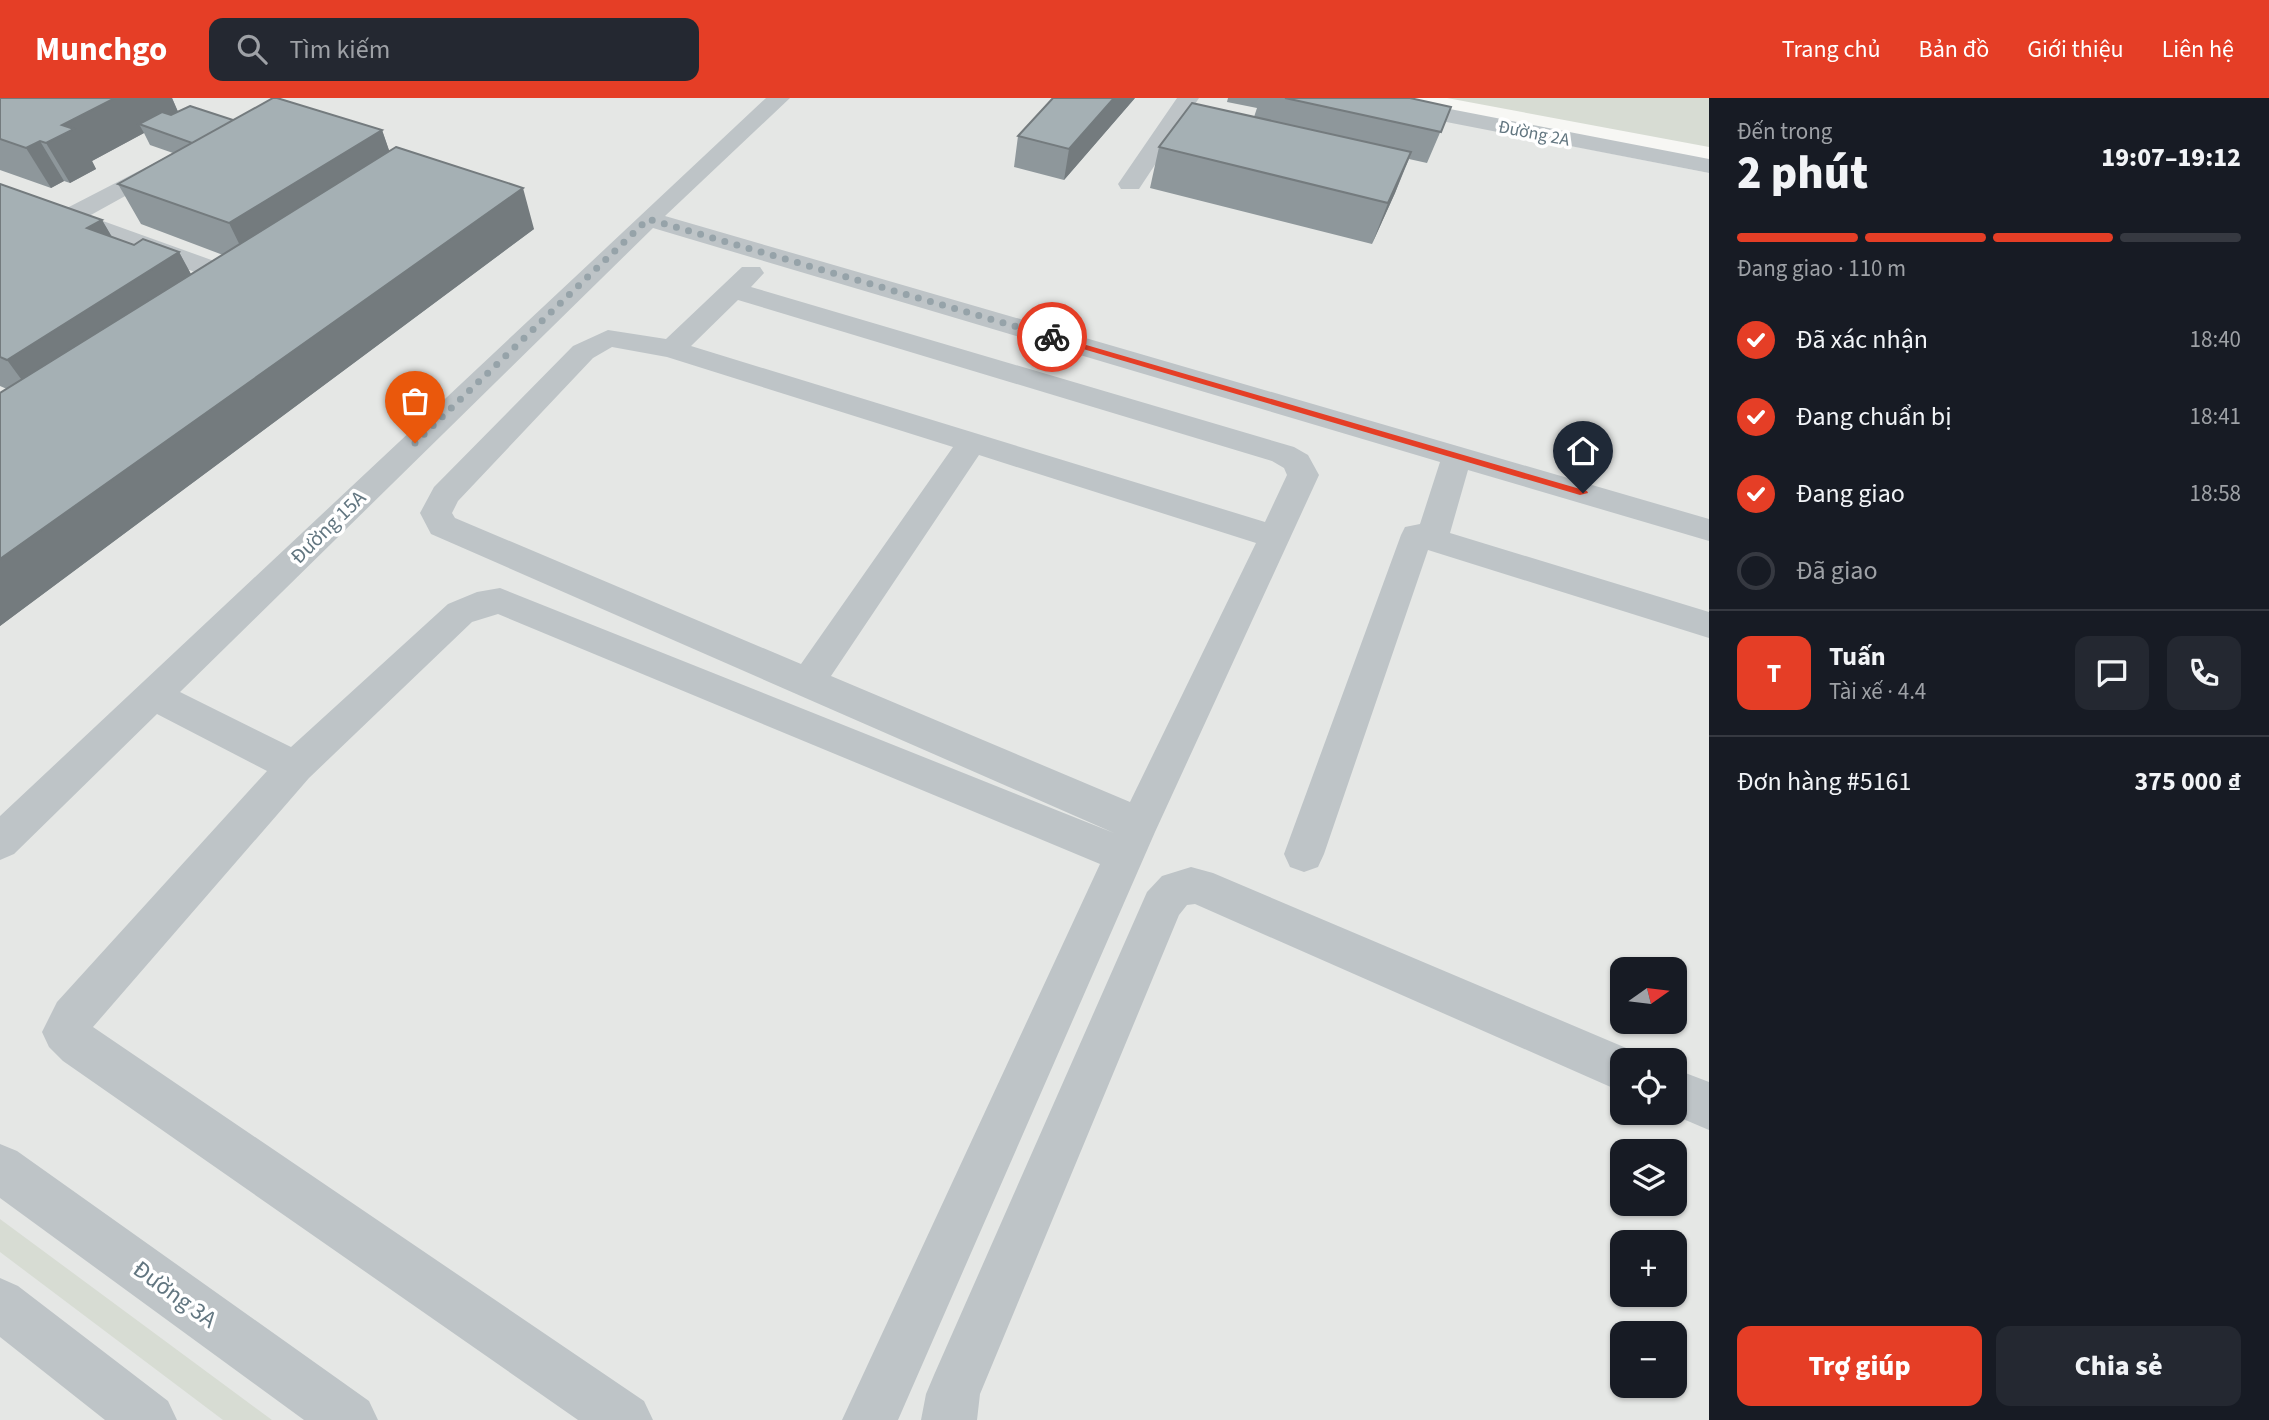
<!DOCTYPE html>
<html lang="vi">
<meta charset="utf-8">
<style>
body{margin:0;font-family:"Source Sans 3",sans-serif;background:#242831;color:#f1f3f6;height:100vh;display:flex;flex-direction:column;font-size:26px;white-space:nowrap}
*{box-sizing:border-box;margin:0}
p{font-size:23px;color:#9ea1a6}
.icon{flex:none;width:38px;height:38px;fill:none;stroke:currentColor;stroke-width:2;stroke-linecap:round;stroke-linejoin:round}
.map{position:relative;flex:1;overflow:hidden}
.drawer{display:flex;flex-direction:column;background:#171b24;width:560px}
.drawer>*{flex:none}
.needle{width:46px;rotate:76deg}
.buttons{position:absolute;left:1610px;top:859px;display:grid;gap:14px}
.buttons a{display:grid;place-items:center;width:77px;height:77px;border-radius:14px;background:#171b24;box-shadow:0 2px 5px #0004;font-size:35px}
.pin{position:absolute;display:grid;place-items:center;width:60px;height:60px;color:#fff;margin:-72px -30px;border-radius:50% 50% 50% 0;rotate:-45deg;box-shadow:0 0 7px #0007}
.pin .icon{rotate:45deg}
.courier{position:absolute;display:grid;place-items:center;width:70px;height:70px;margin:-35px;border:5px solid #e53e26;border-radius:50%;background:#fff;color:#222;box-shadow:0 2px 9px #0007}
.headline em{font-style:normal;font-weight:800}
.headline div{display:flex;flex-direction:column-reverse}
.headline{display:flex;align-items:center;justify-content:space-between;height:119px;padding:0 28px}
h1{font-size:46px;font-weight:800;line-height:52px}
.bar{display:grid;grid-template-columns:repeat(4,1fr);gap:10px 7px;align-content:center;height:84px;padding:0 28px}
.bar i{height:9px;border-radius:5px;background:#363941}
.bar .current{background:#e53e26}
.bar p{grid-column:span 4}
.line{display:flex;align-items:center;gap:18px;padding:0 28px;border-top:2px solid #363941}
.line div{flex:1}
.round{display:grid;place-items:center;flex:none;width:74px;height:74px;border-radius:14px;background:#242831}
ol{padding:0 28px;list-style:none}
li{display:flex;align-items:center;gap:21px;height:77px}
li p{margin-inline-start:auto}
li .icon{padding:7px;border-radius:50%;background:#e53e26;color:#fff;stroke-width:4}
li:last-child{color:#9ea1a6}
li i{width:38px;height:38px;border:4px solid #363941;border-radius:50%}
.action{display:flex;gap:14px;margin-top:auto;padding:14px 28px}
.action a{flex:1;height:80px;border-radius:14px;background:#e53e26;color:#fff;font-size:28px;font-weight:800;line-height:80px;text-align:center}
.action a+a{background:#242831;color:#f1f3f6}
header{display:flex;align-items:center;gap:42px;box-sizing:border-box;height:98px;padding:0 35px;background:#e53e26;color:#fff}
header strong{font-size:33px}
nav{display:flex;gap:38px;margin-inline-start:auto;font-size:24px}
.search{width:490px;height:63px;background:#242831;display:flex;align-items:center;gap:18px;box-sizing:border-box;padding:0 24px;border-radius:14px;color:#9ea1a6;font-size:26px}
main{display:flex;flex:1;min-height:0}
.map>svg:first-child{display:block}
.built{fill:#e5e7e5;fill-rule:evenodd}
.green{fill:#d7dcd3}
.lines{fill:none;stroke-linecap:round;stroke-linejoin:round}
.minor{fill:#bec4c7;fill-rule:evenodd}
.wall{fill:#8e979b}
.shaded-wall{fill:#747b7e}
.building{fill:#a5b0b4;stroke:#747b7e;stroke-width:2}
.route{fill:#e53e26}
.done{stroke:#96a3a9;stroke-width:7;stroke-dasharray:0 12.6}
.labels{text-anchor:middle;stroke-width:7;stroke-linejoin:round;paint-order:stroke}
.far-street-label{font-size:18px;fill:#627680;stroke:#fff}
.street-label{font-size:21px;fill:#627680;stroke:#fff}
.near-street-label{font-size:24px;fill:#627680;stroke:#fff}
</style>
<header>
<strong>Munchgo</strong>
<div class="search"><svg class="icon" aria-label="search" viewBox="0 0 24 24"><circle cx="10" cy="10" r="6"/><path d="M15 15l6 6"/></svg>Tìm kiếm</div>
<nav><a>Trang chủ</a><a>Bản đồ</a><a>Giới thiệu</a><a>Liên hệ</a></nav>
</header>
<main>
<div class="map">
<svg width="1709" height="1322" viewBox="0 0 1709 1322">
<rect width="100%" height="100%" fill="#f7f7f4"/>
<path class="built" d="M 0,0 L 1330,0 L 1709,75 L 1709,1322 L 0,1322 ZM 1622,872 L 1675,872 L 1675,924 L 1622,924 ZM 1622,962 L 1675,962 L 1675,1015 L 1622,1015 ZM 1622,1054 L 1675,1054 L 1675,1106 L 1622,1106 ZM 1622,1144 L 1675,1144 L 1675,1197 L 1622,1197 ZM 1622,1236 L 1675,1236 L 1675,1288 L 1622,1288 Z"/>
<path class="green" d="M 1447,0 L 1709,0 L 1709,49 Z
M 0,1121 L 272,1322 L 223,1322 L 0,1154 Z"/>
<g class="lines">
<path class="minor" d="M 766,0 L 790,0 L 665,118 L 1709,421 L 1709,443 L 1468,372 L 1450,435 L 1709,514 L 1709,540 L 1428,452 L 1324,756 L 1318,769 L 1304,774 L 1290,769 L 1284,756 L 1401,437 L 1405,429 L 1420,426 L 1440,364 L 653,130 L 180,594 L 291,649 L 448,506 L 477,494 L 500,490 L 1114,735 L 431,436 L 420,415 L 434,389 L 573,248 L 608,232 L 666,241 L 742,169 L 760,169 L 764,175 L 751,189 L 1294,349 L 1308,357 L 1319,377 L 1155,734 L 898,1322 L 842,1322 L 1100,766 L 498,516 L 472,524 L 309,680 L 93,929 L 644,1303 L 653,1322 L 578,1322 L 63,963 L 49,949 L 42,934 L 57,904 L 267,673 L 157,616 L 14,756 L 0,762 L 0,718 ZM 738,202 L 1272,363 L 1284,370 L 1287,377 L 1265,424 L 691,248 ZM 612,249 L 667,259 L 953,349 L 801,566 L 455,420 L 452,415 L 458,403 L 593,260 ZM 979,357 L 1256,445 L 1130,704 L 831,578 Z
M 1177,0 L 1199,0 L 1139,91 L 1121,91 L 1118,86 Z
M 1348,0 L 1393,0 L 1709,61 L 1709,75 L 1359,7 Z
M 166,59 L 174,61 L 178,66 L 174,71 L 89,118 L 256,178 L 260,184 L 256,190 L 238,190 L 0,102 L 0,87 L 67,110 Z
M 1191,769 L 1213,775 L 1638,955 L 1642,962 L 1622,962 L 1622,994 L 1195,806 L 1187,807 L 1179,817 L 980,1296 L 977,1322 L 921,1322 L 926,1296 L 934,1277 L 1147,794 L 1162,778 Z
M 1675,971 L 1709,984 L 1709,1032 L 1669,1015 L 1675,1015 Z
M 0,1046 L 17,1053 L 369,1303 L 378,1322 L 304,1322 L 0,1100 Z
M 0,1180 L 18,1188 L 168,1303 L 177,1322 L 105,1322 L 0,1239 Z"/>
</g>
<path class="wall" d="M 0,0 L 172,0 L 178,14 L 233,22 L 382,32 L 389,53 L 534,131 L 0,528 L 0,295 L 7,291 L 0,288 L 0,86 L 102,122 L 112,139 L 134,147 L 179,154 L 191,176 L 223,157 L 141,126 L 118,86 L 173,55 L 150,47 L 144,35 L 92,63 L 96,71 L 70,85 L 64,83 L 51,90 L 0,72 Z
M 1135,0 L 1064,82 L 1014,69 L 1018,38 Z
M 1228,0 L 1410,0 L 1451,9 L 1427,65 L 1409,61 L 1395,95 L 1372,146 L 1150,90 L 1159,49 L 1254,19 L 1257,10 L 1227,4 Z"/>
<path class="shaded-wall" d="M 115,0 L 172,0 L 179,16 L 139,26 L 144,35 L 92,63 L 96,71 L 70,85 L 46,45 L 62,27 Z
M 1114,0 L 1135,0 L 1064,82 L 1069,51 Z
M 382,32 L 396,72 L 249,166 L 229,125 Z
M 40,43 L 64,83 L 51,90 L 26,50 Z
M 1411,54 L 1395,95 L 1372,146 L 1388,105 Z
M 523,90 L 534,131 L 0,528 L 0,461 Z
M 102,122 L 126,163 L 87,130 Z
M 179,154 L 201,195 L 38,304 L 7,262 Z"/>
<path class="building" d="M 0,0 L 115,0 L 62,27 L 74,31 L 46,45 L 40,43 L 26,50 L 0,41 Z
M 273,0 L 277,0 L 382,32 L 229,125 L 118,86 Z
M 1053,0 L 1114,0 L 1069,51 L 1018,38 Z
M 1285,0 L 1410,0 L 1451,9 L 1441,34 Z
M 1192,5 L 1411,54 L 1388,105 L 1159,49 Z
M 190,8 L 233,22 L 192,45 L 139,26 L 162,14 L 171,17 Z
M 396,49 L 523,90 L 0,461 L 0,295 Z
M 0,86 L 102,122 L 87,130 L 134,147 L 143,141 L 179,154 L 7,262 L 0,259 Z"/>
<path class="route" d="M 1052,237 L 1587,393 L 1588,395 L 1580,397 L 1049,241 Z"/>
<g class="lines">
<path class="done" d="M 415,345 L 648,121 L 1052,239"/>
</g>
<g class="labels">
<g class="far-street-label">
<text transform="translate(1534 35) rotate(11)" y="6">Đường 2A</text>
</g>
<g class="street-label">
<text transform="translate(328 429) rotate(-44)" y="7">Đường 15A</text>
</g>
<g class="near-street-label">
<text transform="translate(175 1196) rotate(36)" y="8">Đường 3A</text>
</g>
</g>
</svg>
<div class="buttons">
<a><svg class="needle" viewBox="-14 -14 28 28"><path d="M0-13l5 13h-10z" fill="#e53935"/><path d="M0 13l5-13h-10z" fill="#9ea1a6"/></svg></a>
<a><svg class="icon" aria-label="locate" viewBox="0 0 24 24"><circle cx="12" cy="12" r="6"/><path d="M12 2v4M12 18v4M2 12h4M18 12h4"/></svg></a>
<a><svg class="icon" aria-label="layers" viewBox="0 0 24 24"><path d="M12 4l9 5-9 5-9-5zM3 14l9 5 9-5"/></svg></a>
<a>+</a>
<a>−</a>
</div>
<div class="pin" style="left:415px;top:345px;background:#ea580c"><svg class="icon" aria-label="bag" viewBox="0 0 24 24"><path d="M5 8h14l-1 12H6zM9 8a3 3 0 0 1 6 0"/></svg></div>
<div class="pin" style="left:1583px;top:395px;background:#1f2937"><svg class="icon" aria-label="home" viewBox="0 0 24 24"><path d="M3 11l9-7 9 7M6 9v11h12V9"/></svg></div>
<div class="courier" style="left:1052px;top:239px"><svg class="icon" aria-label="bike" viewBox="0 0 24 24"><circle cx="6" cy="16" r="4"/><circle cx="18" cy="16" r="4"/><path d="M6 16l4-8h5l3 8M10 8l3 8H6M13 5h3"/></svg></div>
</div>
<section class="drawer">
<div class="headline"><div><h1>2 phút</h1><p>Đến trong</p></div><em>19:07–19:12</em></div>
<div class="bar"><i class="current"></i><i class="current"></i><i class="current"></i><i></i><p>Đang giao · 110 m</p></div>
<ol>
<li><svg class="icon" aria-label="check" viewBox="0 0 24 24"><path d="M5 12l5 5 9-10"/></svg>Đã xác nhận<p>18:40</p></li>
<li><svg class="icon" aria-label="check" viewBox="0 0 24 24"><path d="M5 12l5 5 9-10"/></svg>Đang chuẩn bị<p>18:41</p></li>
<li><svg class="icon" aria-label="check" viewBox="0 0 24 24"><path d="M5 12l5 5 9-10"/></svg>Đang giao<p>18:58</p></li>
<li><i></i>Đã giao</li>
</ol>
<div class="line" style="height:126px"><b class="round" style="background:#e53e26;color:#fff">T</b><div><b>Tuấn</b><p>Tài xế · 4.4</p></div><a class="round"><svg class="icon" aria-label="chat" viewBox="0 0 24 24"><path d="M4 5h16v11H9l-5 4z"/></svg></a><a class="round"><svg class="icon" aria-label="phone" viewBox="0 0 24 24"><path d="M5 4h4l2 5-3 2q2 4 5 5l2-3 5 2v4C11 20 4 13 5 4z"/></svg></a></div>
<div class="line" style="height:91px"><div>Đơn hàng #5161</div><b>375 000 ₫</b></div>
<div class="action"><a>Trợ giúp</a><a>Chia sẻ</a></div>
</section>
</main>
